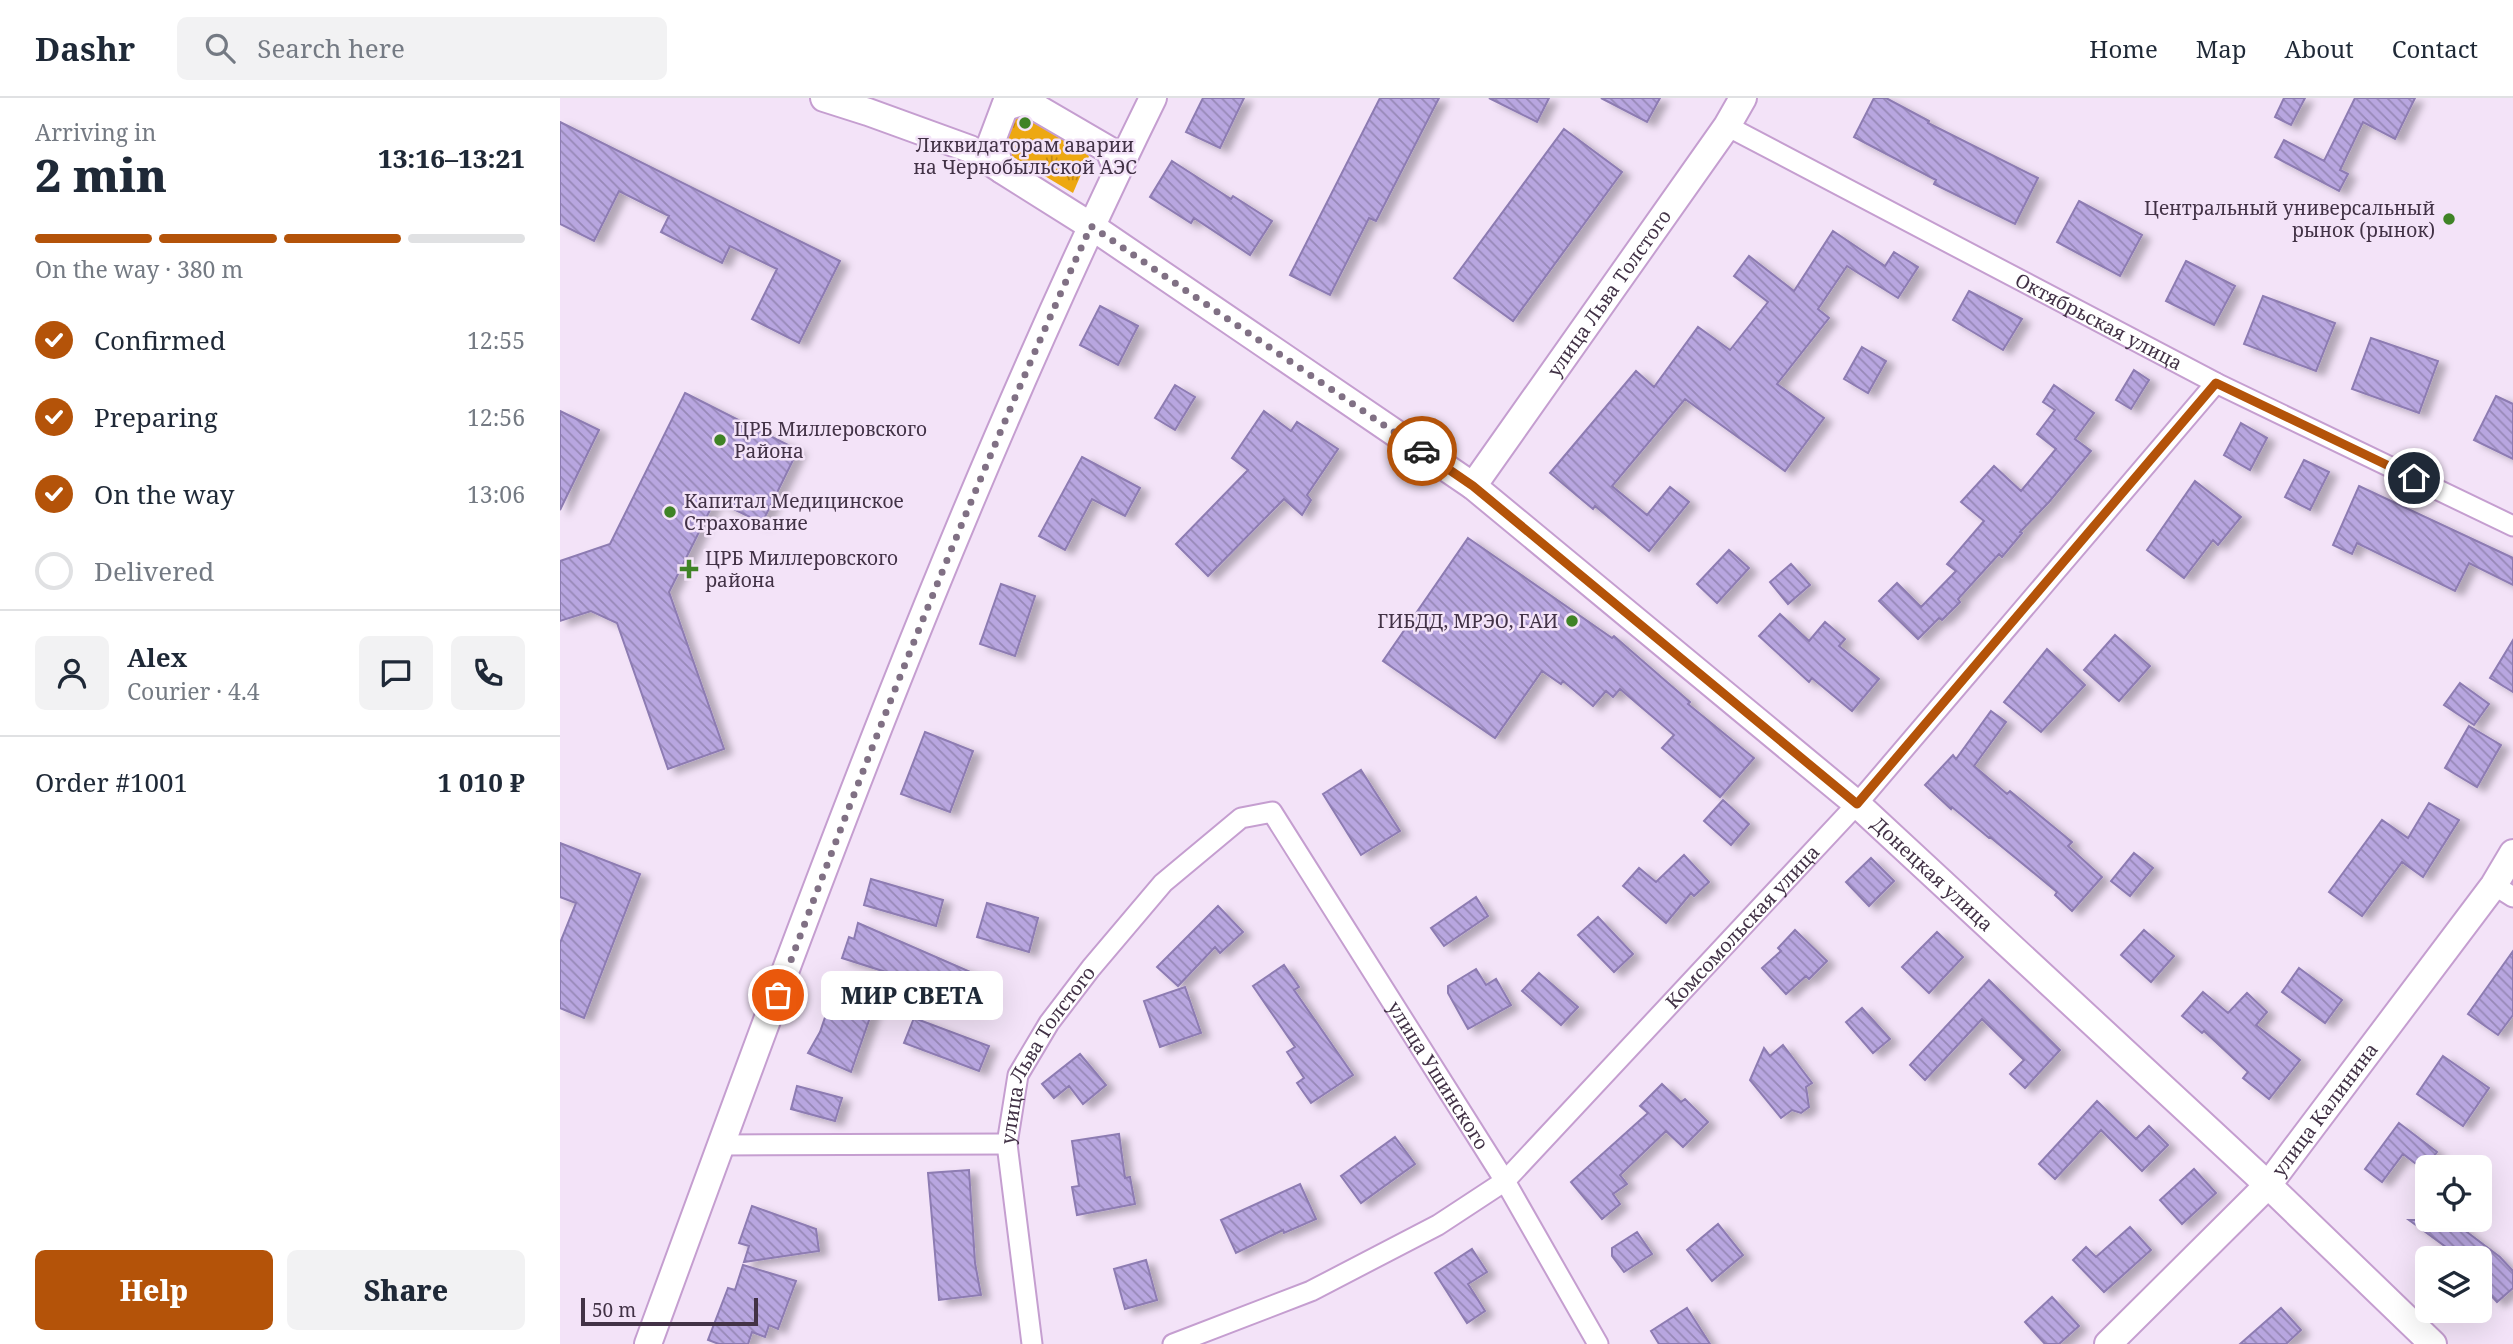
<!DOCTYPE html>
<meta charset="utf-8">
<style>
body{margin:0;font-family:"Noto Serif",serif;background:#f2f2f3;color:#1f2937;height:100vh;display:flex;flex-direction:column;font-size:26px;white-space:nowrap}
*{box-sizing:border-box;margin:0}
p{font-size:23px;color:#747a83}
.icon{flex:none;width:38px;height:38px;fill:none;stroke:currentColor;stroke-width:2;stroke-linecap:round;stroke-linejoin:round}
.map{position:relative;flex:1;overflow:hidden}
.panel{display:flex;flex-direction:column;background:#fff;width:560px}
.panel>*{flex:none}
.tools{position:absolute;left:1855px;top:1057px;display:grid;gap:14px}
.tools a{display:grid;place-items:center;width:77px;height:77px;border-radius:10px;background:#fff;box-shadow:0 7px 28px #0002;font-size:35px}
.scale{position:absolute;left:21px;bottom:18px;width:177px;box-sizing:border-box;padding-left:7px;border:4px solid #423246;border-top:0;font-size:19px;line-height:24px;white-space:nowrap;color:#423246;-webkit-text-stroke:5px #f3e3f8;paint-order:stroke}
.pin{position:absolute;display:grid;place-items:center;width:60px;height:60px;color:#fff;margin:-30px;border:4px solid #fff;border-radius:50%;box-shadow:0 2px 7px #0007}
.courier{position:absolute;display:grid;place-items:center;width:70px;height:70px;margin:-35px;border:5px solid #b45309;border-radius:50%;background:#fff;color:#222;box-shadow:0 2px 9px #0007}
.bubble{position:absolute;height:49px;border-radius:10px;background:#fff;box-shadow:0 7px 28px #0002;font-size:23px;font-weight:800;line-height:49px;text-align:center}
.overview em{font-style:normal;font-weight:800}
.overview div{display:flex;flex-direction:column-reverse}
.overview{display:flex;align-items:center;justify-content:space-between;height:119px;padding:0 35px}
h1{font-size:46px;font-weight:800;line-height:52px}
.bar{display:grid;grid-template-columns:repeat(4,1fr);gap:10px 7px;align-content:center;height:84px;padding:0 35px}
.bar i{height:9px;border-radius:5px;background:#e0e1e3}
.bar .active{background:#b45309}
.bar p{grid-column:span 4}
.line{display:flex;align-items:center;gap:18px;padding:0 35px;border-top:2px solid #e0e1e3}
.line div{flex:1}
.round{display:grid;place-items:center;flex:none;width:74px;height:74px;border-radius:10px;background:#f2f2f3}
ol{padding:0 35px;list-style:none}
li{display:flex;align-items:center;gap:21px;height:77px}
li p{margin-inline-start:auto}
li .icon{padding:7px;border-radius:50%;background:#b45309;color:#fff;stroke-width:4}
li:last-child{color:#747a83}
li i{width:38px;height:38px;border:4px solid #e0e1e3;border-radius:50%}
.button{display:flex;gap:14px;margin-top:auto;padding:14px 35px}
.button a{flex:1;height:80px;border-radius:10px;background:#b45309;color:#fff;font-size:28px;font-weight:800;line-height:80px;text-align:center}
.button a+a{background:#f2f2f3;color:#1f2937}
header{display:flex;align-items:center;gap:42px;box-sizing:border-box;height:98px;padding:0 35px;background:#fff;border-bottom:2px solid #e0e1e3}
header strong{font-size:33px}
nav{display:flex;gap:38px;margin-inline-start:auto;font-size:24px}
.search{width:490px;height:63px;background:#f2f2f3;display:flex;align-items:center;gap:18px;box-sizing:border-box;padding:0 24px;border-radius:10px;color:#747a83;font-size:26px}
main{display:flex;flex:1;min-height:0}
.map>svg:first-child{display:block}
.grass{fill:url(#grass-tufts)}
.building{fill:url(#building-back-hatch);stroke:#8d7bb2;stroke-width:2;filter:url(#shadow)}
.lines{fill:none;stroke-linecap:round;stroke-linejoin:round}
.street-casing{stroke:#c59ed0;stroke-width:23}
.secondary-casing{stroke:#c59ed0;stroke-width:30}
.street{stroke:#fff;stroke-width:19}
.secondary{stroke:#fff;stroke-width:26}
.done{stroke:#807084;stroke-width:7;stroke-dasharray:0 12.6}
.route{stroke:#b45309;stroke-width:9}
.poi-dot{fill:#3f8326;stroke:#f3e3f8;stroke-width:2.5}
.labels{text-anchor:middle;stroke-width:5;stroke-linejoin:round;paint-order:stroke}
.poi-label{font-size:19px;fill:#423246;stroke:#f3e3f8;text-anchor:start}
.street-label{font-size:19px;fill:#423246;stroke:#f3e3f8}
</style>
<header>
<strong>Dashr</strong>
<div class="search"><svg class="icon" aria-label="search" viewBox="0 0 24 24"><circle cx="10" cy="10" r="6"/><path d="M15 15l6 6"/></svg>Search here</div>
<nav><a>Home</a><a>Map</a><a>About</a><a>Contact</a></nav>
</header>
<main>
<section class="panel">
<div class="overview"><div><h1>2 min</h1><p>Arriving in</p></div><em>13:16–13:21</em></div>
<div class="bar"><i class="active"></i><i class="active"></i><i class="active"></i><i></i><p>On the way · 380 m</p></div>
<ol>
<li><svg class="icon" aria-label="check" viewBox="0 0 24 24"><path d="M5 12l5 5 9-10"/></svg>Confirmed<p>12:55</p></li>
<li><svg class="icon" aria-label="check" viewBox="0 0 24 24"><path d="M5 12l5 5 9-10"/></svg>Preparing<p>12:56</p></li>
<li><svg class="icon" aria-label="check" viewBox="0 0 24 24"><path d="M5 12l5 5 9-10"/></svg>On the way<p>13:06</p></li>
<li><i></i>Delivered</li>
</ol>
<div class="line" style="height:126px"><a class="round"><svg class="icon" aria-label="person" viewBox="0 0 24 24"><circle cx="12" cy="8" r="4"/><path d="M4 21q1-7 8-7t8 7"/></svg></a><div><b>Alex</b><p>Courier · 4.4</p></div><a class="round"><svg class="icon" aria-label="chat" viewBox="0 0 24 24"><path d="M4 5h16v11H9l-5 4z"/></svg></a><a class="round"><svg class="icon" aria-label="phone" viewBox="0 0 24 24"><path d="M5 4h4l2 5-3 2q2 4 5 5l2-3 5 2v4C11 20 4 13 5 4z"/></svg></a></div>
<div class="line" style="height:91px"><div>Order #1001</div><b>1 010 ₽</b></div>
<div class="button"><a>Help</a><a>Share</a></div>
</section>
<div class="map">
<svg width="1953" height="1246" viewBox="0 0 1953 1246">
<defs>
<pattern id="grass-tufts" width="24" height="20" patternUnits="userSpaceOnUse" patternTransform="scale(1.75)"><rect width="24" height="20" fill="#eda812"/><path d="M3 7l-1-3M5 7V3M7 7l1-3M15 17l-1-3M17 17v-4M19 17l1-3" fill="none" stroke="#c28913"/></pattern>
<pattern id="building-back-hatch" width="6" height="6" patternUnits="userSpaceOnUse" patternTransform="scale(1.75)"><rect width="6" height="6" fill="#b8a6e0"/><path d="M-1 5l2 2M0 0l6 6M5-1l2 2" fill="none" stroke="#9788b7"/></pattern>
<filter id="shadow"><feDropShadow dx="8" dy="4.5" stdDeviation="3.5" flood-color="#0004"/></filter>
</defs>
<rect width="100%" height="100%" fill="#f3e3f8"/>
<path class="grass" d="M 457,14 L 529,58 L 513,95 L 440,51 Z"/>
<path class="building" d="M 643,0 L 684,0 L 660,50 L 626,34 Z
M 820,0 L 879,0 L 816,123 L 809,120 L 770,197 L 730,177 Z
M 929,0 L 989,0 L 977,24 Z
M 1041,0 L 1100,0 L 1087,24 Z
M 1314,0 L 1326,0 L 1369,23 L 1368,25 L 1478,80 L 1455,126 L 1374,86 L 1376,82 L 1294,39 Z
M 1724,0 L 1745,0 L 1731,27 L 1715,19 Z
M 1795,0 L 1855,0 L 1835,41 L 1803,24 L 1780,72 L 1788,76 L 1779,93 L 1715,59 L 1724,42 L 1764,63 Z
M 0,24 L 280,163 L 239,245 L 192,221 L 217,171 L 170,148 L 162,165 L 101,134 L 109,118 L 59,93 L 34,143 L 0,126 Z
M 1004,31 L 1062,74 L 953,223 L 894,180 Z
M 612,63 L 671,101 L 673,98 L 712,123 L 690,157 L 634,120 L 631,125 L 590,99 Z
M 1519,103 L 1582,137 L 1560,178 L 1497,144 Z
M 1273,133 L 1325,168 L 1334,154 L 1358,169 L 1338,200 L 1287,168 L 1258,211 L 1269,220 L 1217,286 L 1264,320 L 1225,373 L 1125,301 L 1052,388 L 1087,417 L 1110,389 L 1129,404 L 1089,453 L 1035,408 L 1033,411 L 990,375 L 1076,273 L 1094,289 L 1138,229 L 1170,252 L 1208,204 L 1174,178 L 1189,158 L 1234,193 Z
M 1626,163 L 1675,188 L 1654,227 L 1606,203 Z
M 1409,193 L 1462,221 L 1443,252 L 1393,222 Z
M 1703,198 L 1775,225 L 1756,273 L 1684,246 Z
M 540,208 L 578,228 L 558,267 L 520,247 Z
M 1811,240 L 1878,263 L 1859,315 L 1792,291 Z
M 1302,249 L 1326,263 L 1308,295 L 1284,281 Z
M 1574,272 L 1589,282 L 1571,311 L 1556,302 Z
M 615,287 L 635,299 L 615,332 L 595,320 Z
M 1494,287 L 1534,315 L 1515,341 L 1531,353 L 1489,404 L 1460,434 L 1462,435 L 1442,459 L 1439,456 L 1398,501 L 1400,504 L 1382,522 L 1379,520 L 1358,541 L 1319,503 L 1337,485 L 1361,509 L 1396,473 L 1387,466 L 1424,423 L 1401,404 L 1434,368 L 1461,393 L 1496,351 L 1477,336 L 1495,312 L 1483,304 Z
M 125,295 L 238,352 L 202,425 L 155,402 L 109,494 L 164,651 L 108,671 L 57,525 L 31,513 L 0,523 L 0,463 L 50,446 Z
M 1936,298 L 1953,306 L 1953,361 L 1914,342 Z
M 0,313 L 39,332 L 0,412 Z
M 704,313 L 731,333 L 737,324 L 778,351 L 747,397 L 751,402 L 742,417 L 724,401 L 648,478 L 616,446 L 688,372 L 672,360 Z
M 1681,325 L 1707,340 L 1690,372 L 1664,357 Z
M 522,359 L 580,390 L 565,418 L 532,401 L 505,452 L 479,438 Z
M 1744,362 L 1769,374 L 1750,412 L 1725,399 Z
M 1635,383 L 1681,419 L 1658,447 L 1653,442 L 1624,480 L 1587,452 Z
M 1799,388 L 1953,460 L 1953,487 L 1909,465 L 1895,493 L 1797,445 L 1792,456 L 1773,447 Z
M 908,440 L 1052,540 L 1054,538 L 1130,604 L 1128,606 L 1194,660 L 1160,699 L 1102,650 L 1114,637 L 1060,591 L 1053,599 L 1046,593 L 1033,608 L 1003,583 L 1001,586 L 982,573 L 935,640 L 823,563 Z
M 1169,452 L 1189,470 L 1157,505 L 1137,486 Z
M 1231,466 L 1250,487 L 1228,506 L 1210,484 Z
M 441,486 L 475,498 L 455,558 L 420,546 Z
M 1220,516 L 1249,543 L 1265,524 L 1285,541 L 1279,548 L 1319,581 L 1292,613 L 1252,580 L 1249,584 L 1199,538 Z
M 1555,537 L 1590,568 L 1559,603 L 1524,572 Z
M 1953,542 L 1953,594 L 1930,580 Z
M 1487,551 L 1525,587 L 1481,634 L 1444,604 Z
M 1900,585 L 1929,606 L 1914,627 L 1884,607 Z
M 1431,613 L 1446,624 L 1414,668 L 1447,696 L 1450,693 L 1512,744 L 1508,748 L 1542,779 L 1512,813 L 1495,797 L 1497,794 L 1430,739 L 1429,740 L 1392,709 L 1391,711 L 1365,687 L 1393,657 L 1396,661 Z
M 1909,628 L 1941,647 L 1917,689 L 1885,670 Z
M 365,634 L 413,653 L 390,714 L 341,696 Z
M 801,672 L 840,733 L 801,757 L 763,696 Z
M 1163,702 L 1189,726 L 1171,747 L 1144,723 Z
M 1869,705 L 1899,722 L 1863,779 L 1842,764 L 1802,818 L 1769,794 L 1822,722 L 1848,740 Z
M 0,745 L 80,776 L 24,920 L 0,910 L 0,845 L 16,805 L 0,799 Z
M 1574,755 L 1593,770 L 1570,798 L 1551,783 Z
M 1124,757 L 1149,784 L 1134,798 L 1131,795 L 1106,825 L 1063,788 L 1079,770 L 1096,784 Z
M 1311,760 L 1334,783 L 1309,808 L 1286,784 Z
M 311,781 L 383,802 L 376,828 L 304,807 Z
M 916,799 L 928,818 L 884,848 L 871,830 Z
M 427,805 L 478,820 L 469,854 L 417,839 Z
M 658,808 L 683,834 L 660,855 L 655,849 L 618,888 L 597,869 Z
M 1038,819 L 1073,856 L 1054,874 L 1018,837 Z
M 298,825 L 415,876 L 403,902 L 373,889 L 282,860 L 289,839 L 294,841 Z
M 1235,832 L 1267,863 L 1249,881 L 1246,878 L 1226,896 L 1202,870 L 1221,853 L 1218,850 Z
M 1584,832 L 1614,858 L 1591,884 L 1561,857 Z
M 1377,834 L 1403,859 L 1369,895 L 1342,869 Z
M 1953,853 L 1953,917 L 1938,937 L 1908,916 Z
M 724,867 L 739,889 L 734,892 L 793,977 L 751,1005 L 737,985 L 744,980 L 727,954 L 735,949 L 693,888 Z
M 1739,870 L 1782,902 L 1765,925 L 1722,894 Z
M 916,871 L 926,887 L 936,881 L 951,907 L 908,931 L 888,895 L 888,888 Z
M 979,875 L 1018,909 L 1001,927 L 962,893 Z
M 1429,882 L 1500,952 L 1465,990 L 1450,976 L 1464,962 L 1422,921 L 1365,982 L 1350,967 Z
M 625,889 L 641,935 L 600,949 L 584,903 Z
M 275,890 L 315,905 L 291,974 L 248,955 L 260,934 Z
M 1643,894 L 1668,915 L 1687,895 L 1707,914 L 1696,927 L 1740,962 L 1709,1001 L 1683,980 L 1688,974 L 1644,933 L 1642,935 L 1622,918 Z
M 1302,910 L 1330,941 L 1313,955 L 1286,924 Z
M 354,920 L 429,948 L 419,973 L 344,945 Z
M 1223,947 L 1252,985 L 1246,989 L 1249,1009 L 1241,1015 L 1232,1012 L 1221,1020 L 1190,982 L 1204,950 L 1210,958 Z
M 520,956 L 546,987 L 523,1006 L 509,988 L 494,1000 L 482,986 Z
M 1883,958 L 1929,990 L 1903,1028 L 1857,996 Z
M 1102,986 L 1121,1004 L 1125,1001 L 1148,1024 L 1123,1049 L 1106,1033 L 1060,1077 L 1067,1086 L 1053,1096 L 1060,1106 L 1042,1121 L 1011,1084 L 1088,1015 L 1080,1008 Z
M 237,988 L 282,1000 L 275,1023 L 231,1011 Z
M 1537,1003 L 1576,1041 L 1589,1028 L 1608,1047 L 1582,1073 L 1541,1032 L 1495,1081 L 1479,1066 Z
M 1839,1025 L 1877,1054 L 1864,1072 L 1843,1056 L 1822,1084 L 1805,1071 Z
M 559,1036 L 565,1080 L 570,1079 L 575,1106 L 517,1117 L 512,1089 L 519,1088 L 512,1043 Z
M 835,1039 L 855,1066 L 801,1105 L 781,1078 Z
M 1634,1071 L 1656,1095 L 1622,1126 L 1600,1102 Z
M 409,1072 L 415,1165 L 421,1197 L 379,1202 L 368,1075 Z
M 740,1086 L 756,1121 L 724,1135 L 723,1132 L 676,1155 L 661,1122 Z
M 192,1108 L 256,1131 L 259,1153 L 184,1164 L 189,1148 L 179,1145 Z
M 1849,1122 L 1891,1122 L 1940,1159 L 1953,1173 L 1953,1190 L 1937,1204 L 1920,1185 L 1920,1160 L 1901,1160 Z
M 1158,1126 L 1183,1157 L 1152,1183 L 1127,1152 Z
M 1570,1129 L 1591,1152 L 1544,1194 L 1513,1162 L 1526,1149 L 1536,1159 Z
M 1077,1134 L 1092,1156 L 1064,1174 L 1052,1158 L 1052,1150 Z
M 912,1151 L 927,1174 L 908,1186 L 925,1213 L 907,1225 L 875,1175 Z
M 586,1162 L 597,1202 L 565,1211 L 554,1171 Z
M 183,1167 L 236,1183 L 218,1231 L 209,1227 L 205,1239 L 192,1234 L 188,1246 L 159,1246 L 148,1242 L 168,1190 L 175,1192 Z
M 1492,1199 L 1519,1228 L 1499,1246 L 1485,1246 L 1465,1224 Z
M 1127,1210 L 1150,1246 L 1099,1246 L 1091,1233 Z
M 1721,1210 L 1741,1232 L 1726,1246 L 1680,1246 Z"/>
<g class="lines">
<defs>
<g id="street">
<path id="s1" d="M 1167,28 L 1656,285 L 1953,428"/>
<path d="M 1934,787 L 1953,799"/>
<path d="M 161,1047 L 447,1046"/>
<path id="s2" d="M 472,1246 L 447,1046 L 458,977 L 489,925 L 531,870 L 603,785 L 681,720 L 712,714 L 945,1083 L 1038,1246"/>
<path id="s3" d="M 613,1246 L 751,1193 L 878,1127 L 945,1083 L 1297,706 L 1656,285"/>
</g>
<g id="secondary">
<path d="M 264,0 L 308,14 L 410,51 L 442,72"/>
<path id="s4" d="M 448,0 L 431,45 L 442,72 L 531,128 L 913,388 L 1297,706 L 1708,1087 L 1873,1246"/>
<path d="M 445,9 L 465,3 L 549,52 L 557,72"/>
<path id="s5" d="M 913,388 L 1167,28 L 1183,0"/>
<path d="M 88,1246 C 242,825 395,402 593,0"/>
<path id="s6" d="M 1548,1246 L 1708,1087 L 1934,787 L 1953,755"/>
</g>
</defs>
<use href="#street" class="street-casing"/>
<use href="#secondary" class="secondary-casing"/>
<use href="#street" class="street"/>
<use href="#secondary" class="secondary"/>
</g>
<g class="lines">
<path class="done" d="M 218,897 C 315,637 416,380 531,128 L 862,353"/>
<path class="route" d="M 862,353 L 913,388 L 1297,706 L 1656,285 L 1854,380"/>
</g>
<g class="poi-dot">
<circle cx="465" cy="25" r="7"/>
<circle cx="1889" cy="121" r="7"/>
<circle cx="160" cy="342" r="7"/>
<circle cx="110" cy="414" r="7"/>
<path d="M125.5 460.5h7v7h7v7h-7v7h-7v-7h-7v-7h7z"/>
<circle cx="1012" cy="523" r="7"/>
</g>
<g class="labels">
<g class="poi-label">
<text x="465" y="54" text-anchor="middle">Ликвидаторам аварии<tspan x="465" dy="22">на Чернобыльской АЭС</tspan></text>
<text x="1875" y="117" text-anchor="end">Центральный универсальный<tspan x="1875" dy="22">рынок (рынок)</tspan></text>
<text x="174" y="338">ЦРБ Миллеровского<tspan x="174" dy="22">Района</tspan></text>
<text x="124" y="410">Капитал Медицинское<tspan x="124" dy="22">Страхование</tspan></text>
<text x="145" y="467">ЦРБ Миллеровского<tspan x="145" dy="22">района</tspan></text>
<text x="998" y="530" text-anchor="end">ГИБДД, МРЭО, ГАИ</text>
</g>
<g class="street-label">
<text dy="7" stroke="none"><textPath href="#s5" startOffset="236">улица Льва Толстого</textPath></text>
<text dy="7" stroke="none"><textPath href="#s1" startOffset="420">Октябрьская улица</textPath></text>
<text dy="7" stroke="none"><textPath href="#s4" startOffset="1246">Донецкая улица</textPath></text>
<text dy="7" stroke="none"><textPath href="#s3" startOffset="719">Комсомольская улица</textPath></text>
<text dy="7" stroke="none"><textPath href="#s2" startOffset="301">улица Льва Толстого</textPath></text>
<text dy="7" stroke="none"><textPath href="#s2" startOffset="957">улица Ушинского</textPath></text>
<text dy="7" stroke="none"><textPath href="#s6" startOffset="320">улица Калинина</textPath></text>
</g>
</g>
</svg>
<div class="tools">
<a><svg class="icon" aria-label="locate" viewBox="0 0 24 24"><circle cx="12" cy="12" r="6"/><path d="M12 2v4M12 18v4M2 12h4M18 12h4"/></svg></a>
<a><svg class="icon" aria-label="layers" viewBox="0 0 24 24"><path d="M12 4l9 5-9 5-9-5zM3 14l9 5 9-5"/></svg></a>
</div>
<div class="scale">50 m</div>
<div class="pin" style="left:218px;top:897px;background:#ea580c"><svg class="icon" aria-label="bag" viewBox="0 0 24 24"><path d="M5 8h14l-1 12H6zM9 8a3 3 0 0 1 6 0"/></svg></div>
<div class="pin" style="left:1854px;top:380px;background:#1f2937"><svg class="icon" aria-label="home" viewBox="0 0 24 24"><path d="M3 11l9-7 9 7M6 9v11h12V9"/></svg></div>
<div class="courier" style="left:862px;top:353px"><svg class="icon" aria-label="car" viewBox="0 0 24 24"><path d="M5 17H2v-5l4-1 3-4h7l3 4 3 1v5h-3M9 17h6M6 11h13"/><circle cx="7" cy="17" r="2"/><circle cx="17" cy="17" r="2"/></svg></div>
<div class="bubble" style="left:261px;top:873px;width:182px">МИР СВЕТА</div>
</div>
</main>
